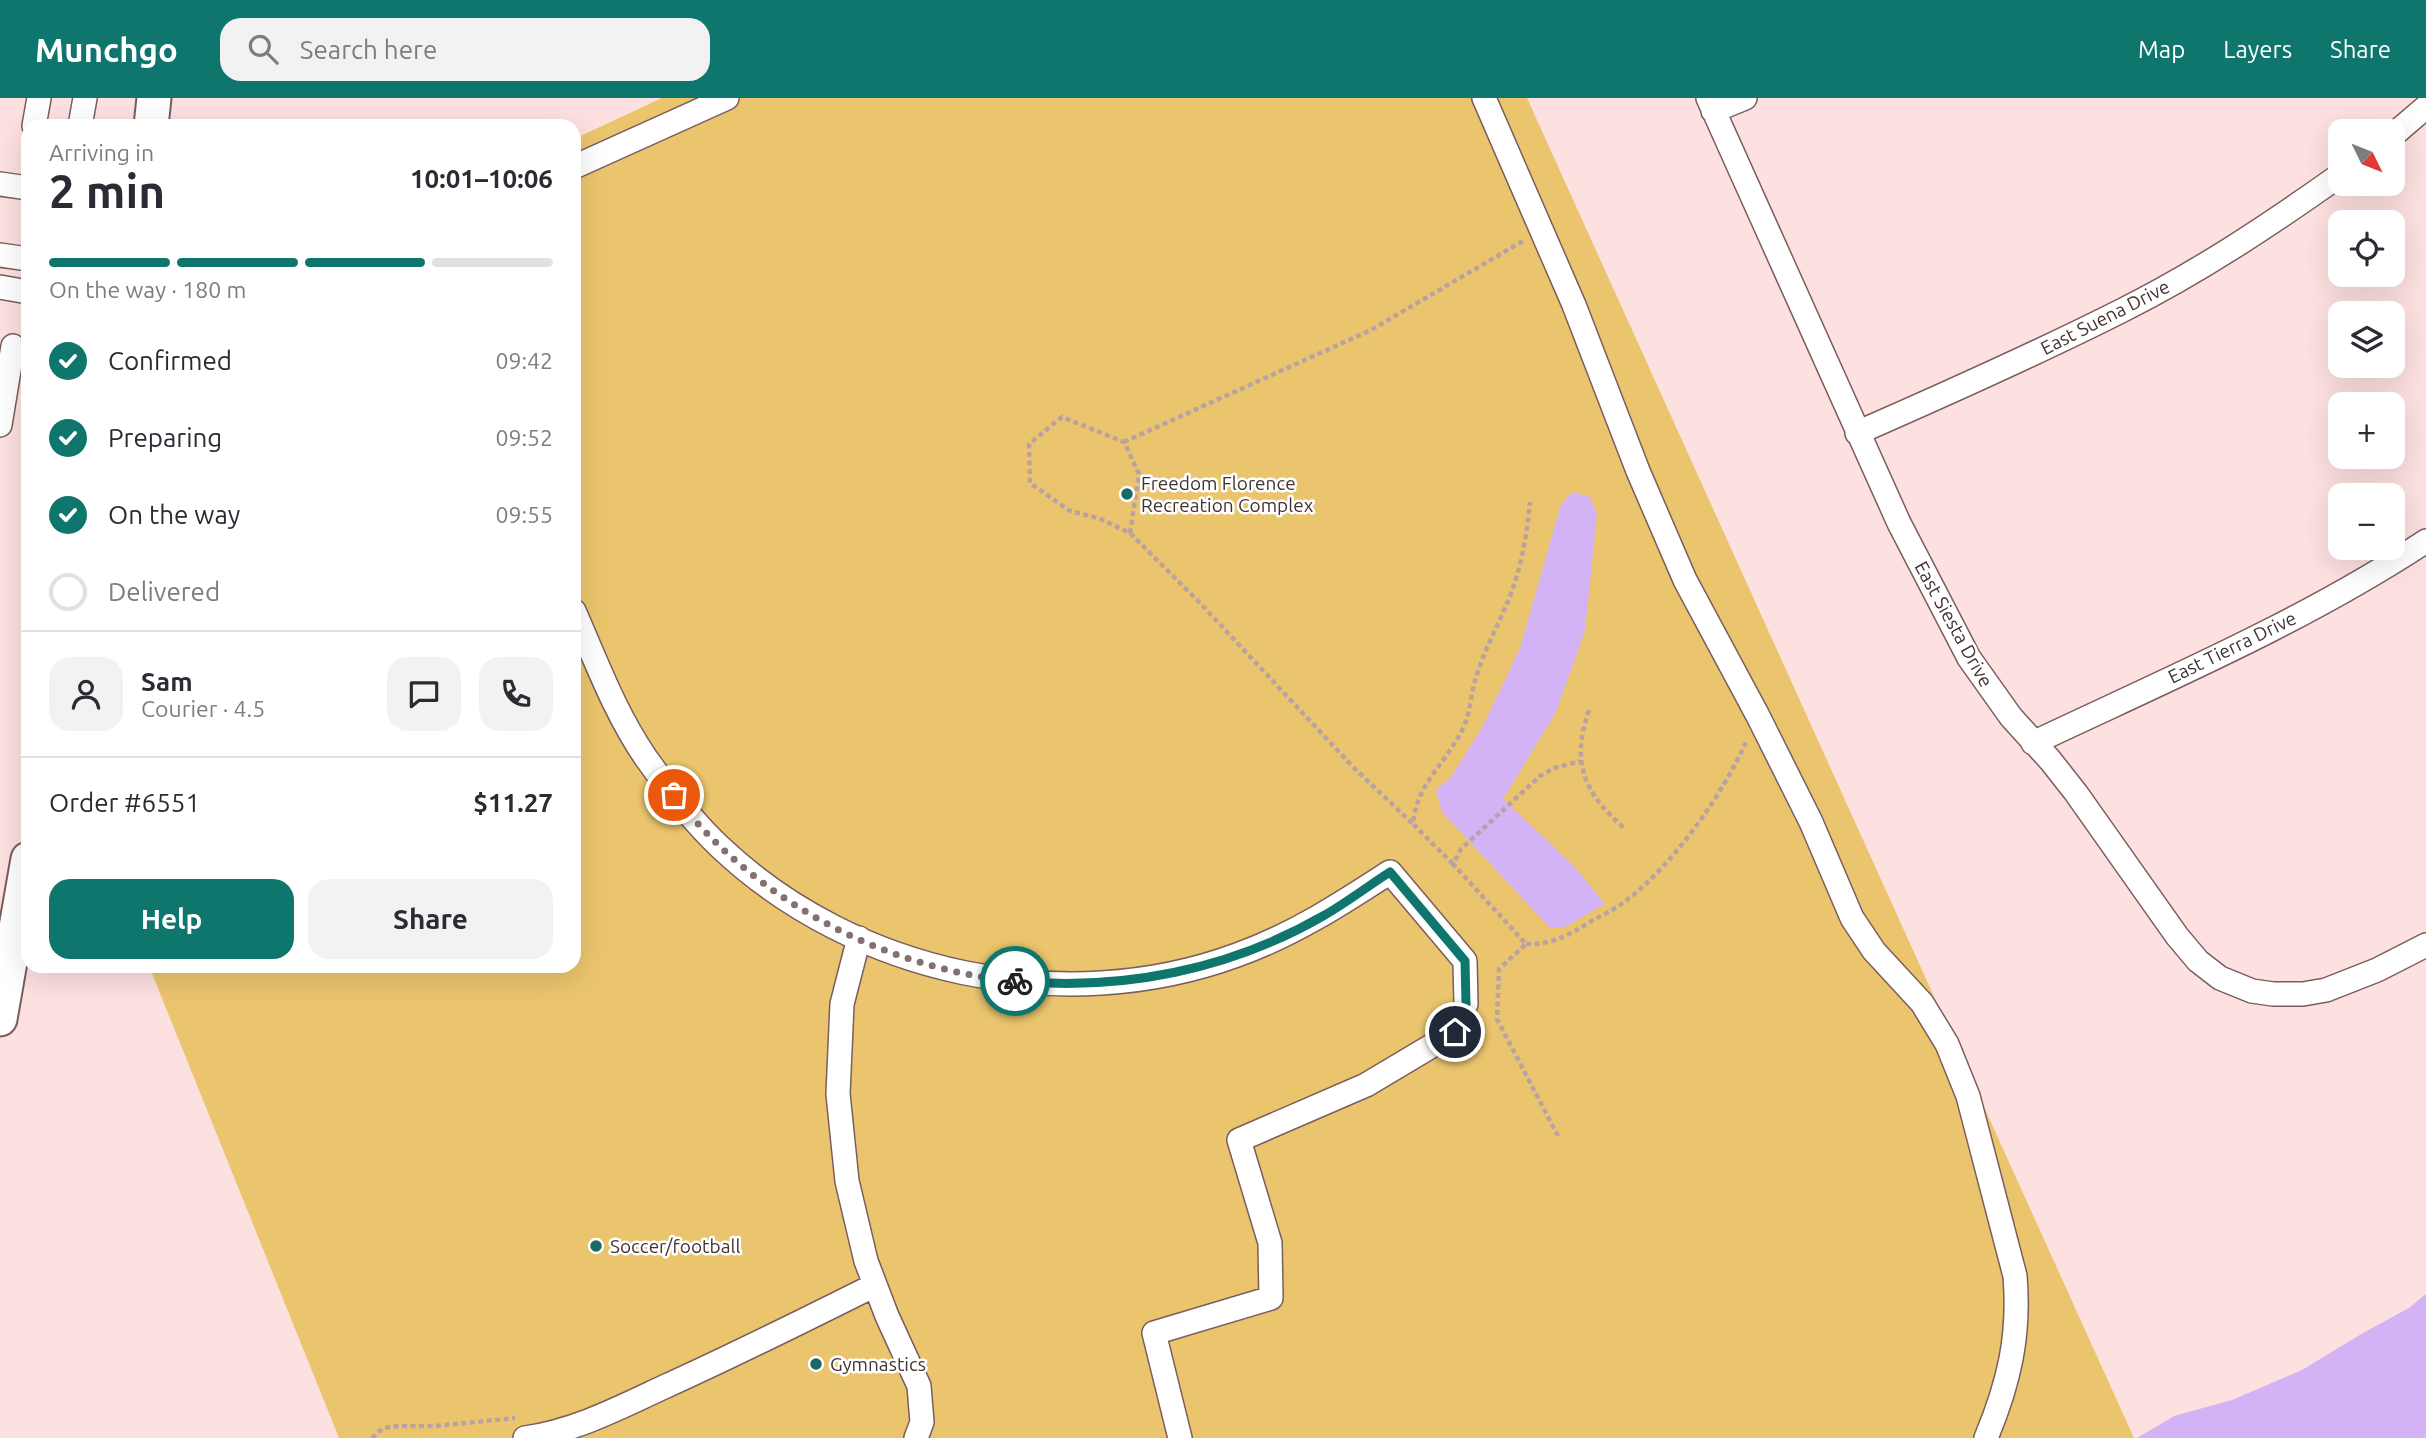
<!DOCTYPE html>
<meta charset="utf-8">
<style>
body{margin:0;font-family:Ubuntu,sans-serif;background:#f2f2f3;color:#2b2b33;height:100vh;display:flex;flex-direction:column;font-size:26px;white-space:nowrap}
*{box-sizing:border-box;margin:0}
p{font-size:23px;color:#7c7c81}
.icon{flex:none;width:38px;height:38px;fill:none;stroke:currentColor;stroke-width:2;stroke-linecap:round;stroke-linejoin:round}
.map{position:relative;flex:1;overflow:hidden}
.sheet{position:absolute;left:21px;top:21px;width:560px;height:854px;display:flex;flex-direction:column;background:#fff;border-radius:21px;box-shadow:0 7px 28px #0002}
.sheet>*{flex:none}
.needle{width:46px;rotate:133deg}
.tools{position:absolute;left:2328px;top:21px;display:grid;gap:14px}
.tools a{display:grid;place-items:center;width:77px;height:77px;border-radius:14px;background:#fff;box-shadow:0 7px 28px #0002;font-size:35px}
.pin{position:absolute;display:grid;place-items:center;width:60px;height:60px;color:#fff;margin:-30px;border:4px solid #fff;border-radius:50%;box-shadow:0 2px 7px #0007}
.courier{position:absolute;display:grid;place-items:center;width:70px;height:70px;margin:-35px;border:5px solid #0f766e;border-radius:50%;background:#fff;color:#222;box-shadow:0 2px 9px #0007}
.summary em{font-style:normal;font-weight:600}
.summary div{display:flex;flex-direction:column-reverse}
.summary{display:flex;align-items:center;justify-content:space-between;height:119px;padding:0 28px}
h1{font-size:46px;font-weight:600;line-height:52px}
.bar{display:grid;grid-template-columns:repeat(4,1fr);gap:10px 7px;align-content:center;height:84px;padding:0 28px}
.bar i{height:9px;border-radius:5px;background:#e1e1e2}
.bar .selected{background:#0f766e}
.bar p{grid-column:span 4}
.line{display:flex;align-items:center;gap:18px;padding:0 28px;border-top:2px solid #e1e1e2}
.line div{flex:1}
.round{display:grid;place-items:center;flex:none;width:74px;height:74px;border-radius:21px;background:#f2f2f3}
ol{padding:0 28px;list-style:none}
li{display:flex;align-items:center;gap:21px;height:77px}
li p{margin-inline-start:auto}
li .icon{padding:7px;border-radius:50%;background:#0f766e;color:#fff;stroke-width:4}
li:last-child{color:#7c7c81}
li i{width:38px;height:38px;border:4px solid #e1e1e2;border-radius:50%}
.button{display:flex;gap:14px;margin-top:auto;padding:14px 28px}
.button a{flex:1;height:80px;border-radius:21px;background:#0f766e;color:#fff;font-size:28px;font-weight:600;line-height:80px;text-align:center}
.button a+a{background:#f2f2f3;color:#2b2b33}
header{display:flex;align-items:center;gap:42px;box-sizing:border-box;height:98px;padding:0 35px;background:#0f766e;color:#fff}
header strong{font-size:33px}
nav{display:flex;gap:38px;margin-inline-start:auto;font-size:24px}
.search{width:490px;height:63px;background:#f2f2f3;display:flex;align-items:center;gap:18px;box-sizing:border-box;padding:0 24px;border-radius:21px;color:#7c7c81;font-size:26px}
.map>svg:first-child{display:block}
.green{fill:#ebc56d}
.water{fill:#d4b2f6}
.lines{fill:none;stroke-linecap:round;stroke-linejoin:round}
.minor-casing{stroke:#7b5d5d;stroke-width:26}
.highway-casing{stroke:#7b5d5d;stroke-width:37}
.path{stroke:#baa2a2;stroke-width:4.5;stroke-dasharray:5 3.5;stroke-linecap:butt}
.minor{stroke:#fff;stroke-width:23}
.highway{stroke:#fff;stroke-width:33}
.done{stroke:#837070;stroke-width:7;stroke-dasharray:0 12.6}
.route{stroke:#0f766e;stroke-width:9}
.poi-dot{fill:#1b6864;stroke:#fff;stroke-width:2.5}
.labels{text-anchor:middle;stroke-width:5;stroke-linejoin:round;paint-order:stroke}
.street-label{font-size:19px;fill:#423434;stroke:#fff}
.poi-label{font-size:19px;fill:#423434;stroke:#fff;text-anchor:start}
</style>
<header>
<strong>Munchgo</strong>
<div class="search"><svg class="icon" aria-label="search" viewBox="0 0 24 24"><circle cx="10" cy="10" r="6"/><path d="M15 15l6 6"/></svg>Search here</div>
<nav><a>Map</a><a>Layers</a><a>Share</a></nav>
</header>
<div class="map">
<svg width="2426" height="1340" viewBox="0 0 2426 1340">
<rect width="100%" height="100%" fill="#fde0e0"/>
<path class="green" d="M 662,0 L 1527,0 L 2134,1340 L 339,1340 L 149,868 L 574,868 L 574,41 Z"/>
<path class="water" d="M 1573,394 L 1590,399 L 1597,416 L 1585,533 L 1556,614 L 1503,701 L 1575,769 L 1605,806 L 1563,830 L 1550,830 L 1442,714 L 1436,692 L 1451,679 L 1483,628 L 1520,550 L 1561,406 Z
M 2426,1196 L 2426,1340 L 2137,1340 L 2174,1318 L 2232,1302 L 2302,1272 L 2363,1235 L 2409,1210 Z"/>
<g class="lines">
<defs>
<path id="minor" d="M 1484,0 L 1574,207 L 1638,373 L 1685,482 L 1758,618 L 1811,724 L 1852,820 L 1874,853 L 1922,905 L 1947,946 L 1968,998 L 2015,1178 C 2020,1238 2009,1285 1986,1340
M 1708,0 L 1899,425 L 1969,560 L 2011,619 L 2050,662 L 2076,695 L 2177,838 L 2198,863 L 2220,880 L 2252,893 L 2273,896 L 2303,896 L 2326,892 L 2377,872 L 2426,847
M 1713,13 L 1745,0
M 34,28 L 39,0
M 80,28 L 85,0
M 2392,38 L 2426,9
M 574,69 L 727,0
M 0,86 L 28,90
M 0,157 L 28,161
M 0,189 L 28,194
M 0,327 L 13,248
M 1857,335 C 1946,296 2036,256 2123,212 C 2199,174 2271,126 2340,77
M 574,513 C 596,563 615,615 646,660 C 668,691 692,723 720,749 C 854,876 1063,921 1237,857 C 1293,837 1341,806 1390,774 L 1465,863 L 1466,906 L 1455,934 L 1366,987 L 1239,1042 L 1270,1145 L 1271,1200 L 1154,1235 L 1180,1340
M 2033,645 C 2166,582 2303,524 2426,443
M 859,840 L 842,906 L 838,996 L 847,1083 L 866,1163 L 887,1218 L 919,1288 L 922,1324 L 916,1340
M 525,1340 C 575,1333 619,1310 664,1289 C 735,1257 805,1222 875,1187"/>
<path id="highway" d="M 151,28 L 154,0
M 0,921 L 28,761"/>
</defs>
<use href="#minor" class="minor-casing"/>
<use href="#highway" class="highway-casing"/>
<path class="path" d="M 1124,344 L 1371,232 L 1523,143
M 1130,435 L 1139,376 L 1124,344 L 1062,319 L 1029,346 L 1030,385 L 1070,413 L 1098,420 L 1130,435 L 1200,505 L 1354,670 L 1413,726
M 1589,612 C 1571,664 1583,694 1624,730
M 1453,766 L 1413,726 C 1416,685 1448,664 1464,628 C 1471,612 1471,593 1477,576 C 1485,551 1498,527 1508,503 C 1521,471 1527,438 1530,404
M 1526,846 C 1551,847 1569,837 1590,824 C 1602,817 1616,811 1627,802 C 1673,767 1723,696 1746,644
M 1558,1038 L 1497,921 L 1499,871 L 1526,846 L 1453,766 L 1461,751 L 1540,678 L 1554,670 L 1580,663
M 372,1340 L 383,1330 L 398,1328 L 435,1328 L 515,1320"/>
<use href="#minor" class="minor"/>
<use href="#highway" class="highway"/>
</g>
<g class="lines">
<path class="done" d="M 674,697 C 754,802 884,871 1015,883"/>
<path class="route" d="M 1015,883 C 1122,893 1229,872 1323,818 C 1346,805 1368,788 1390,774 L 1465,863 L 1466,906 L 1455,934"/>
</g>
<g class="poi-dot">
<circle cx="1127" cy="396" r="7"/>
<circle cx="596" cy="1148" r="7"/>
<circle cx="816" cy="1266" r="7"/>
</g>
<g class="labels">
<g class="street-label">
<text transform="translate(2105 219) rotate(-27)" y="7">East Suena Drive</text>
<text transform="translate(1954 526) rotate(61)" y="7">East Siesta Drive</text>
<text transform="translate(2232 549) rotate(-26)" y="7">East Tierra Drive</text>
</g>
<g class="poi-label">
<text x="1141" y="392">Freedom Florence<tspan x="1141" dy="22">Recreation Complex</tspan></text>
<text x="610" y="1155">Soccer/football</text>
<text x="830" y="1273">Gymnastics</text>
</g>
</g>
</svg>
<div class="tools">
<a><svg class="needle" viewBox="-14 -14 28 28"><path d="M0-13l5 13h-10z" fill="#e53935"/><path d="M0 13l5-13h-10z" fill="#7c7c81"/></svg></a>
<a><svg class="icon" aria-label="locate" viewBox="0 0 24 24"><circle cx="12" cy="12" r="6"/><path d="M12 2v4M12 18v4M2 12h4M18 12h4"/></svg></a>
<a><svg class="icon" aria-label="layers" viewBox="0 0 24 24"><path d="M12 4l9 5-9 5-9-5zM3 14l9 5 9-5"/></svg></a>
<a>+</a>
<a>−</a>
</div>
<div class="pin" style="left:674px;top:697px;background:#ea580c"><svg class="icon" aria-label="bag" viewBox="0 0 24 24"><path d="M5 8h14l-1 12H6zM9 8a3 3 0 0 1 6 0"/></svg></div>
<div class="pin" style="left:1455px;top:934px;background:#1f2937"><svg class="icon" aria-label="home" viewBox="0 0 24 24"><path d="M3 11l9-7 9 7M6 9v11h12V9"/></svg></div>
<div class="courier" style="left:1015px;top:883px"><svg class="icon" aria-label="bike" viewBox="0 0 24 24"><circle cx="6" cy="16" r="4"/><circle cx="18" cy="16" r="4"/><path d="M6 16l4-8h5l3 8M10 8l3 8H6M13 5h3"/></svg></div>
<section class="sheet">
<div class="summary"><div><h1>2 min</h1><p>Arriving in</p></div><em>10:01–10:06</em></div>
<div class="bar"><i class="selected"></i><i class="selected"></i><i class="selected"></i><i></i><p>On the way · 180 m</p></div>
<ol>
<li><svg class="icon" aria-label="check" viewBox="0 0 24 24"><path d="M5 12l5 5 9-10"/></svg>Confirmed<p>09:42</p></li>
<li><svg class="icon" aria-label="check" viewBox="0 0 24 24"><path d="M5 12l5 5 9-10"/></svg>Preparing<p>09:52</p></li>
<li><svg class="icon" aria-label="check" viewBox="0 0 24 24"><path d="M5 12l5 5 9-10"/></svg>On the way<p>09:55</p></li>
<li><i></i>Delivered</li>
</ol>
<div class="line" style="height:126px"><a class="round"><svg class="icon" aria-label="person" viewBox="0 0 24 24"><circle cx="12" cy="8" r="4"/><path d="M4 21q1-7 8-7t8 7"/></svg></a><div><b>Sam</b><p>Courier · 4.5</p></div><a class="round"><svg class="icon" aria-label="chat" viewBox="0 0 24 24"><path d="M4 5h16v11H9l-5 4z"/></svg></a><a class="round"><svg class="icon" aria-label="phone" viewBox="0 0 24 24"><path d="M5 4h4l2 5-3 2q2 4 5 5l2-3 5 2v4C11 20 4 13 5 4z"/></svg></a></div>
<div class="line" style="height:91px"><div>Order #6551</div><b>$11.27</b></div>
<div class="button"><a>Help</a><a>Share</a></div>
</section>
</div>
